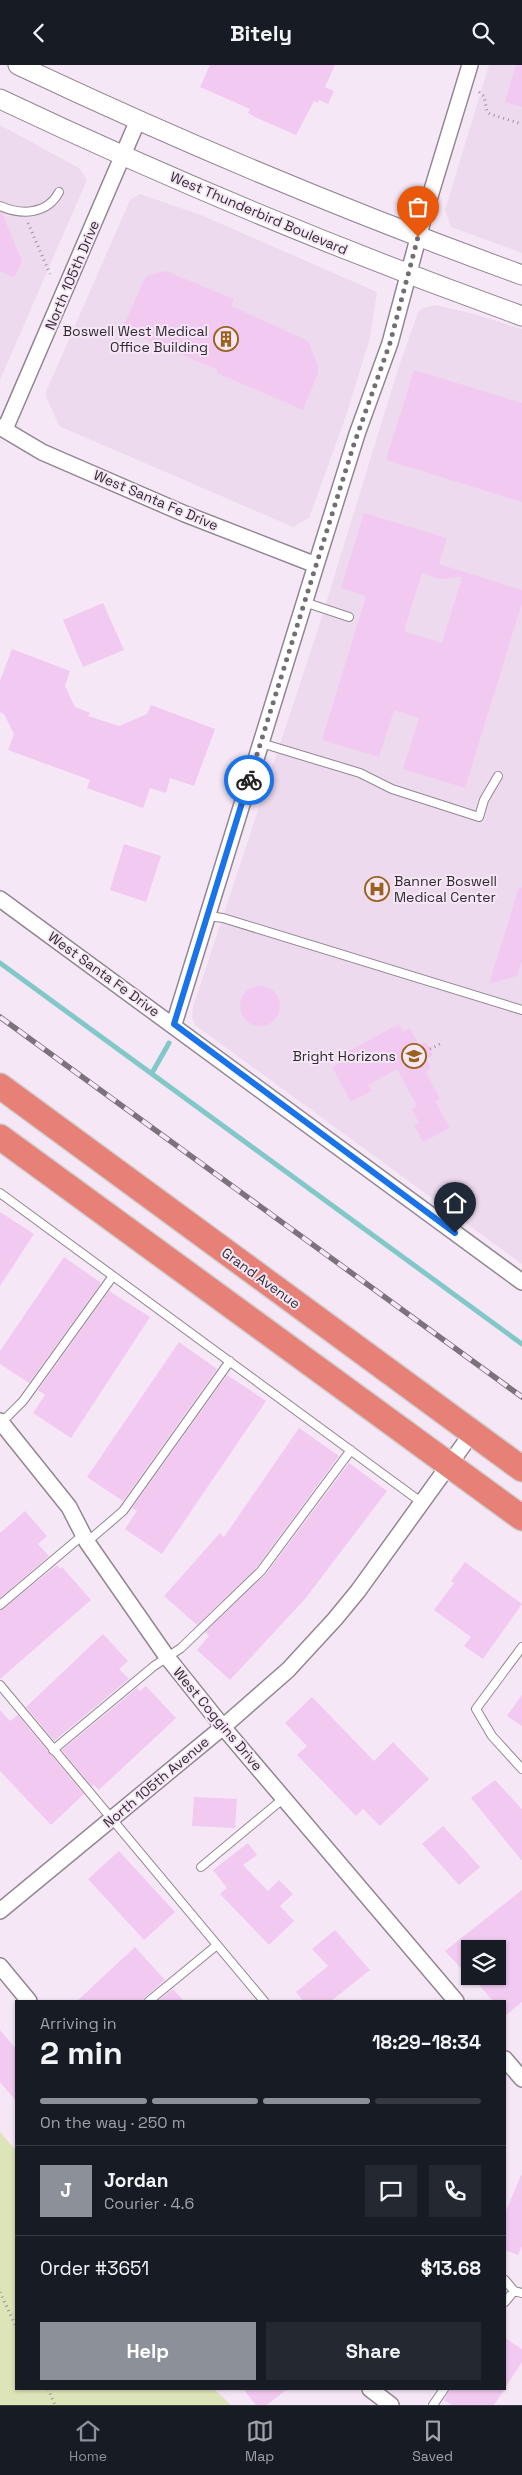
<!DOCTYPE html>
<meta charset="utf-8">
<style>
body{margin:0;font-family:"Space Grotesk",sans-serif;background:#242831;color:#f1f3f6;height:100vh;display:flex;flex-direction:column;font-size:19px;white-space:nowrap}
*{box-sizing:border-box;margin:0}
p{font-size:16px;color:#9ea1a6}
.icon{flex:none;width:28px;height:28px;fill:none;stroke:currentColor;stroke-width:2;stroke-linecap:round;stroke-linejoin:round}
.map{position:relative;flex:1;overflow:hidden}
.side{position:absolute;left:15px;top:1935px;width:491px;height:390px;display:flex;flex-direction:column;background:#171b24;border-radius:0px;box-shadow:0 1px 4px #0004}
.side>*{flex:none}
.fabs{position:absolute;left:461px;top:1875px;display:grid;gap:10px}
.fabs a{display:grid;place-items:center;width:45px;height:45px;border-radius:0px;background:#171b24;box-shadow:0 1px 4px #0004;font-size:25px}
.pin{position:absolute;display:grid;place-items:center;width:42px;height:42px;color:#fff;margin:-51px -21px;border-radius:50% 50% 50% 0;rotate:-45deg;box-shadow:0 0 5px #0007}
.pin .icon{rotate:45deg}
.courier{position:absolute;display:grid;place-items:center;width:50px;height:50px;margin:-25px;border:4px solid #1a73e8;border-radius:50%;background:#fff;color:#222;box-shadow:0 1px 6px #0007}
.summary em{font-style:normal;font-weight:600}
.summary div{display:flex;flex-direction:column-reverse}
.summary{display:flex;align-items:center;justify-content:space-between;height:85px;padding:0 25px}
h1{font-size:32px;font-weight:600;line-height:38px}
.bar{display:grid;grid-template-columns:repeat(4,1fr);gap:8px 5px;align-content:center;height:60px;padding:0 25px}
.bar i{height:6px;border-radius:4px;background:#363941}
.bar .on{background:#8c9099}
.bar p{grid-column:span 4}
.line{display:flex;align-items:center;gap:12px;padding:0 25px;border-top:1px solid #363941}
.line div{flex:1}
.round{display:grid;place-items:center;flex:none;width:52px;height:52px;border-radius:0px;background:#242831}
.primary-button{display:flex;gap:10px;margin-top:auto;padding:10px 25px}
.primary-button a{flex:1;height:58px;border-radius:0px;background:#8c9099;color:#fff;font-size:20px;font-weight:600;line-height:58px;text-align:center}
.primary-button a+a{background:#242831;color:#f1f3f6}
header{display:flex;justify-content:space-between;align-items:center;height:65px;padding:0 25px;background:#171b24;font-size:22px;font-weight:600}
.tab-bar{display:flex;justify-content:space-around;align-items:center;height:70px;border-top:1px solid #363941;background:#171b24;font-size:14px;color:#9ea1a6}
.tab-bar a{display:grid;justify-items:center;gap:2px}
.tab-bar .on{color:#8c9099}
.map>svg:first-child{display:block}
.built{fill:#eedaee}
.green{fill:#dce4b8}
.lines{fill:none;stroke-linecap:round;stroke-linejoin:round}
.stream{stroke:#83c8c8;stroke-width:5}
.building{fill:#f2c9f1;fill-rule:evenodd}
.service-casing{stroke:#938693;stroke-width:10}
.minor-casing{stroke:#938693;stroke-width:18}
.tertiary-casing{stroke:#938693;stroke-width:21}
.trunk-casing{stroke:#d1d0d1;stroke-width:28}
.path{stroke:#9c919c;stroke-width:3;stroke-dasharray:1 4;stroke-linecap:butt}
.service{stroke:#fff;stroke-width:8}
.minor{stroke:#fff;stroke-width:15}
.tertiary{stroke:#fff;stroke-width:19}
.trunk{stroke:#e78077;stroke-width:25}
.rail-casing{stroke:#7b727b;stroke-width:5.5}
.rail{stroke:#f6e7f6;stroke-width:4;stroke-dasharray:11;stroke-linecap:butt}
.done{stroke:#756c75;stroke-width:5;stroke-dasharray:0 9}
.route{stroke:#1a73e8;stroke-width:6}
.labels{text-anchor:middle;stroke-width:4;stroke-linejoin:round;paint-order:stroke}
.street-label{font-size:14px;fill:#302a30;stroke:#f6e7f6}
.poi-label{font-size:14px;fill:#302a30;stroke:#f6e7f6;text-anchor:end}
</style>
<header><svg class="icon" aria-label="back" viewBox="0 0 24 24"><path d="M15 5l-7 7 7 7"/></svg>Bitely<svg class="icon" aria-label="search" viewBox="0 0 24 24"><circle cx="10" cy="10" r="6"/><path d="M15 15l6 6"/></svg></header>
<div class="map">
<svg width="522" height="2340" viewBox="0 0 522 2340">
<rect width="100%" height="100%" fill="#f6e7f6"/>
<path class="built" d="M 489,0 L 522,0 L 522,188 L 451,162 L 445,145 Z
M 0,60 L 79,103 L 87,115 L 0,315 Z
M 140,129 L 201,150 L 377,227 L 370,273 L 346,351 L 309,453 L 293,462 L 59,361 L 45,329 L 130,135 Z
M 435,240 L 474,249 L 522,264 L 522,1199 L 195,960 L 192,952 L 193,942 L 319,561 L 399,301 L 418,248 L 421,244 Z"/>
<path class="green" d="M 0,2067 L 16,2086 L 16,2324 L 214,2324 L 231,2340 L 0,2340 Z"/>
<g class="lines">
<path class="stream" d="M 0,898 L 522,1279
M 152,1008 L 169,978"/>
</g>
<path class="building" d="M 210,0 L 335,0 L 325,22 L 334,26 L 328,39 L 319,35 L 318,38 L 314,36 L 296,70 L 257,53 L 248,48 L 250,44 L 200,22 Z
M 516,0 L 522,0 L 522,42 L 505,37 Z
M 0,147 L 2,148 L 22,196 L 14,213 L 0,206 Z
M 166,206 L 234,234 L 231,241 L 308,276 L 318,301 L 318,308 L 303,345 L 217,308 L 218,305 L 122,264 L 145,213 L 149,210 Z
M 414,305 L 522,338 L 522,437 L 386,395 Z
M 364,448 L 447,473 L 439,499 L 522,525 L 522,538 L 465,723 L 403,704 L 419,653 L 394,645 L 379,692 L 322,675 L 366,531 L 341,523 ZM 422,508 L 440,514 L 462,512 L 442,578 L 404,566 Z
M 103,538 L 124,585 L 83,602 L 63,555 Z
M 12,584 L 70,606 L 65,621 L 75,642 L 90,648 L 88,651 L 119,661 L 147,649 L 151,640 L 215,664 L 194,721 L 170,713 L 166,728 L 150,723 L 143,743 L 87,723 L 90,715 L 8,685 L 14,669 L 4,649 L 0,647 L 0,616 Z
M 124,779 L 161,791 L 146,837 L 110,825 Z
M 519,822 L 522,823 L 522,896 L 517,911 L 489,919 Z
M240 941a20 20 0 1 1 40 0a20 20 0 1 1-40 0Z
M 399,959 L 403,967 L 410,963 L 419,980 L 426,977 L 433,990 L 426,994 L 431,1004 L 426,1007 L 440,1034 L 435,1036 L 450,1063 L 423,1077 L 414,1060 L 419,1058 L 412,1044 L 417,1041 L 397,1004 L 368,1020 L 371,1026 L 351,1037 L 332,1002 L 346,994 L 343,989 Z
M 0,1147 L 34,1169 L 0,1221 Z
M 64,1192 L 100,1217 L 100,1220 L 29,1318 L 0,1299 L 0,1286 Z
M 109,1226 L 150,1252 L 71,1373 L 33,1348 L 45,1330 L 38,1325 Z
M 179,1277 L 217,1304 L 123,1436 L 87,1412 Z
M 227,1310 L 266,1336 L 162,1489 L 125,1464 L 137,1446 L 132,1443 Z
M 299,1363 L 339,1391 L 257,1502 L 197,1560 L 164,1531 L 220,1468 L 224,1472 Z
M 349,1398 L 387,1426 L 305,1534 L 230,1615 L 197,1585 L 209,1571 L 205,1567 L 266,1509 Z
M 25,1446 L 47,1471 L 38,1479 L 49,1491 L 0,1533 L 0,1468 Z
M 465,1497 L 522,1539 L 483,1594 L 464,1581 L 471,1572 L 434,1545 L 454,1518 L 451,1516 Z
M 57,1500 L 60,1504 L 62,1502 L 91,1535 L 0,1614 L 0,1546 Z
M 103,1569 L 128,1596 L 119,1604 L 129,1614 L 54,1676 L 26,1642 Z
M 146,1621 L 176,1653 L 99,1725 L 94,1720 L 92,1722 L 62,1685 L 137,1623 L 140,1626 Z
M 522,1630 L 522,1661 L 507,1651 Z
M 312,1632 L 374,1696 L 393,1677 L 429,1714 L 380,1761 L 363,1744 L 356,1751 L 297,1690 L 307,1681 L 285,1658 Z
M 0,1645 L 10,1656 L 18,1650 L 84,1729 L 51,1760 L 0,1706 Z
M 495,1715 L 522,1744 L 522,1796 L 471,1733 Z
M 194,1732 L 237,1734 L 235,1763 L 192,1761 Z
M 443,1761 L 480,1802 L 459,1820 L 422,1779 Z
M 248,1778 L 257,1790 L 243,1800 L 268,1826 L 279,1815 L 293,1829 L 280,1841 L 294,1856 L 269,1880 L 220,1829 L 227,1823 L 213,1805 Z
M 119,1786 L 175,1847 L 144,1875 L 88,1814 Z
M 522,1825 L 522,1937 L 505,1951 L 505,1936 L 493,1936 L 471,1911 L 498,1911 L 498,1884 L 470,1884 L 470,1913 L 445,1886 Z
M 335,1865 L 370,1905 L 331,1936 L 303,1936 L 296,1927 L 328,1901 L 312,1884 Z
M 135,1882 L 165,1915 L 145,1932 L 143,1936 L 77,1936 Z
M 173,1924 L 184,1936 L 158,1936 Z
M 0,1965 L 16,1984 L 16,2036 L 0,2017 Z
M 522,2108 L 522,2181 L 518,2190 L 505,2185 L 505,2148 Z
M 505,2273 L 522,2284 L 522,2297 L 505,2323 Z
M 243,2324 L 287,2324 L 267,2340 L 256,2340 Z
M 450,2324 L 505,2324 L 494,2340 L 452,2340 L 444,2335 Z"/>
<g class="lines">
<defs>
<path id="service" d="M 0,141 C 21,150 47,150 59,127
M 304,537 L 349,552
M 261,678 L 360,708 L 392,724 L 479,752 L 484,735 L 498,711
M 208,851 L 223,853 L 522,945
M 0,1128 L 421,1437
M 1,1358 L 23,1336 L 113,1211
M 87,1477 L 123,1446 L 230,1296
M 0,1540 L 83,1470
M 522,1582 L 476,1644 L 492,1671 L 522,1704
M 0,1620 L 264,1936
M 53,1685 L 154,1601 L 181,1583 L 261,1506 L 351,1385
M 201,1802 L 284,1733
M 149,1936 L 217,1880
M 505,2215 L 514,2226 L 522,2228
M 505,2237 L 514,2226
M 433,2340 L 444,2324"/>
<path id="minor" d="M 0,362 L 42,387 L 185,449 L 316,500
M 5,364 L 138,55
M 0,834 L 522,1217
M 174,959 L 316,500 L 357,369 L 390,278 L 424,151 L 470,0
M 0,1356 L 69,1442 L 87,1477 L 167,1592 L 223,1662 L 456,1936
M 0,1846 L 223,1662 L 288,1605 L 335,1554 L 358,1526 L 472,1368
M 0,1901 L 29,1936
M 505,1994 L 522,2014
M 370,2324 L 391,2340"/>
<path id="tertiary" d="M 18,0 C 183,78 351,148 522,210
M 0,34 C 171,115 344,187 522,251"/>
<path id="trunk" d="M 0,1021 L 522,1404
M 0,1072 L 522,1453"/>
</defs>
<use href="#service" class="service-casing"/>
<use href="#minor" class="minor-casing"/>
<use href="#tertiary" class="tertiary-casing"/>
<use href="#trunk" class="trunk-casing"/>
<path class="path" d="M 479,27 L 484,31 L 487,47 L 490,49 L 522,59
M 28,158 L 50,209
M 430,984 L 440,979
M 0,2227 L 16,2262
M 48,2324 L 55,2340"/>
<use href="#service" class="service"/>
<use href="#minor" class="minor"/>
<use href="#tertiary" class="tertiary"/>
<use href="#trunk" class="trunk"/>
<defs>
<path id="rail" d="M 0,952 L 522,1332"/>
</defs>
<use href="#rail" class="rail-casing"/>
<use href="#rail" class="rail"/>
</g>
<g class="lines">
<path class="done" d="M 249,715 L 353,382 L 390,278 L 418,172"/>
<path class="route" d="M 249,715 L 174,959 L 455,1168"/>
</g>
<defs>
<symbol id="building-ring" viewBox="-11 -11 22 22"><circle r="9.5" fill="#f6e7f6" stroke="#9a621e" stroke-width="1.5"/><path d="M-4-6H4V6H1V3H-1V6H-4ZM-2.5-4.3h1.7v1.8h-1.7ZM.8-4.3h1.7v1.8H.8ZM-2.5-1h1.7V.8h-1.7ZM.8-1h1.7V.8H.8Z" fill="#9a621e"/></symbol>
<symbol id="hospital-ring" viewBox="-11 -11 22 22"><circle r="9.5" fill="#f6e7f6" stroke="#9a621e" stroke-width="1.5"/><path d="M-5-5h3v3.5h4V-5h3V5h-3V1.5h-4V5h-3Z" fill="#9a621e"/></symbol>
<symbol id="school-ring" viewBox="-11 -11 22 22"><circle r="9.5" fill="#f6e7f6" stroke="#9a621e" stroke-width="1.5"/><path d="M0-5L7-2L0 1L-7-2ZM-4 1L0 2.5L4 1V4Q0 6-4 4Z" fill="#9a621e"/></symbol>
</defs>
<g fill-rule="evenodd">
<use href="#building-ring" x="212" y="260" width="28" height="28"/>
<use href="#hospital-ring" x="363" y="810" width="28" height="28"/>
<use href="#school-ring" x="400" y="977" width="28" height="28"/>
</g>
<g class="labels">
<g class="street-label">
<text transform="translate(259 148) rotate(23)" y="5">West Thunderbird Boulevard</text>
<text transform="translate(72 210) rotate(-67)" y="5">North 105th Drive</text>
<text transform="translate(156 435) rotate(23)" y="5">West Santa Fe Drive</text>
<text transform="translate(104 909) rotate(36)" y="5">West Santa Fe Drive</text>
<text transform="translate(261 1213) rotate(36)" y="5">Grand Avenue</text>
<text transform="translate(218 1654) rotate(50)" y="5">West Coggins Drive</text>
<text transform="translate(156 1717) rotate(-40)" y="5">North 105th Avenue</text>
</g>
<g class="poi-label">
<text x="208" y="271">Boswell West Medical<tspan x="208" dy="16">Office Building</tspan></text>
<text x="394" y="821" text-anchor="start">Banner Boswell<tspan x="394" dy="16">Medical Center</tspan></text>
<text x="396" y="996">Bright Horizons</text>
</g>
</g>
</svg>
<div class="fabs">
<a><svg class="icon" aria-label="layers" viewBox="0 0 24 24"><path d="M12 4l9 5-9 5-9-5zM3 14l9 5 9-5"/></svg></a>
</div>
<div class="pin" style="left:418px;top:172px;background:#ea580c"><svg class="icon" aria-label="bag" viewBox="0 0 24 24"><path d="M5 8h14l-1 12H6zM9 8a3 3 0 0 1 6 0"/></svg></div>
<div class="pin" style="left:455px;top:1168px;background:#1f2937"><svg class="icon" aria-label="home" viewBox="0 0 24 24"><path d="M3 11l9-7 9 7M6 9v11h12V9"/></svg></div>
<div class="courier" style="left:249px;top:715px"><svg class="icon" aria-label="bike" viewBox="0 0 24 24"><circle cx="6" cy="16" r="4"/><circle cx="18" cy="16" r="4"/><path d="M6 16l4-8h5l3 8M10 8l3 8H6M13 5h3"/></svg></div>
<section class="side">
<div class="summary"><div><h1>2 min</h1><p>Arriving in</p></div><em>18:29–18:34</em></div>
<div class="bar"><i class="on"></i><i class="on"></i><i class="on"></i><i></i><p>On the way · 250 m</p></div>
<div class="line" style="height:90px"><b class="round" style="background:#8c9099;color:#fff">J</b><div><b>Jordan</b><p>Courier · 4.6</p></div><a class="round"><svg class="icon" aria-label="chat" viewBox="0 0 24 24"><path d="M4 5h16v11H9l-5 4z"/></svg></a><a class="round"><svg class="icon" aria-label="phone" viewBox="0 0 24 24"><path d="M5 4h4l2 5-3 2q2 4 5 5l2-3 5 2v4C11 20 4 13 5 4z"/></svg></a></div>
<div class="line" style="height:65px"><div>Order #3651</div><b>$13.68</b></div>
<div class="primary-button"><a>Help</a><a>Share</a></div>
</section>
</div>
<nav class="tab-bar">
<a class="on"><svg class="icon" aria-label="home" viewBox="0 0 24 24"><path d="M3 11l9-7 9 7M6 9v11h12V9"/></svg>Home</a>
<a><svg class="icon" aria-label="map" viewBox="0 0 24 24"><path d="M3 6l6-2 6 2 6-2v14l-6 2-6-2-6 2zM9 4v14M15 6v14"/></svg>Map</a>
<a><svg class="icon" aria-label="saved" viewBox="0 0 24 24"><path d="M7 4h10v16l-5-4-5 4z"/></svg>Saved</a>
</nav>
